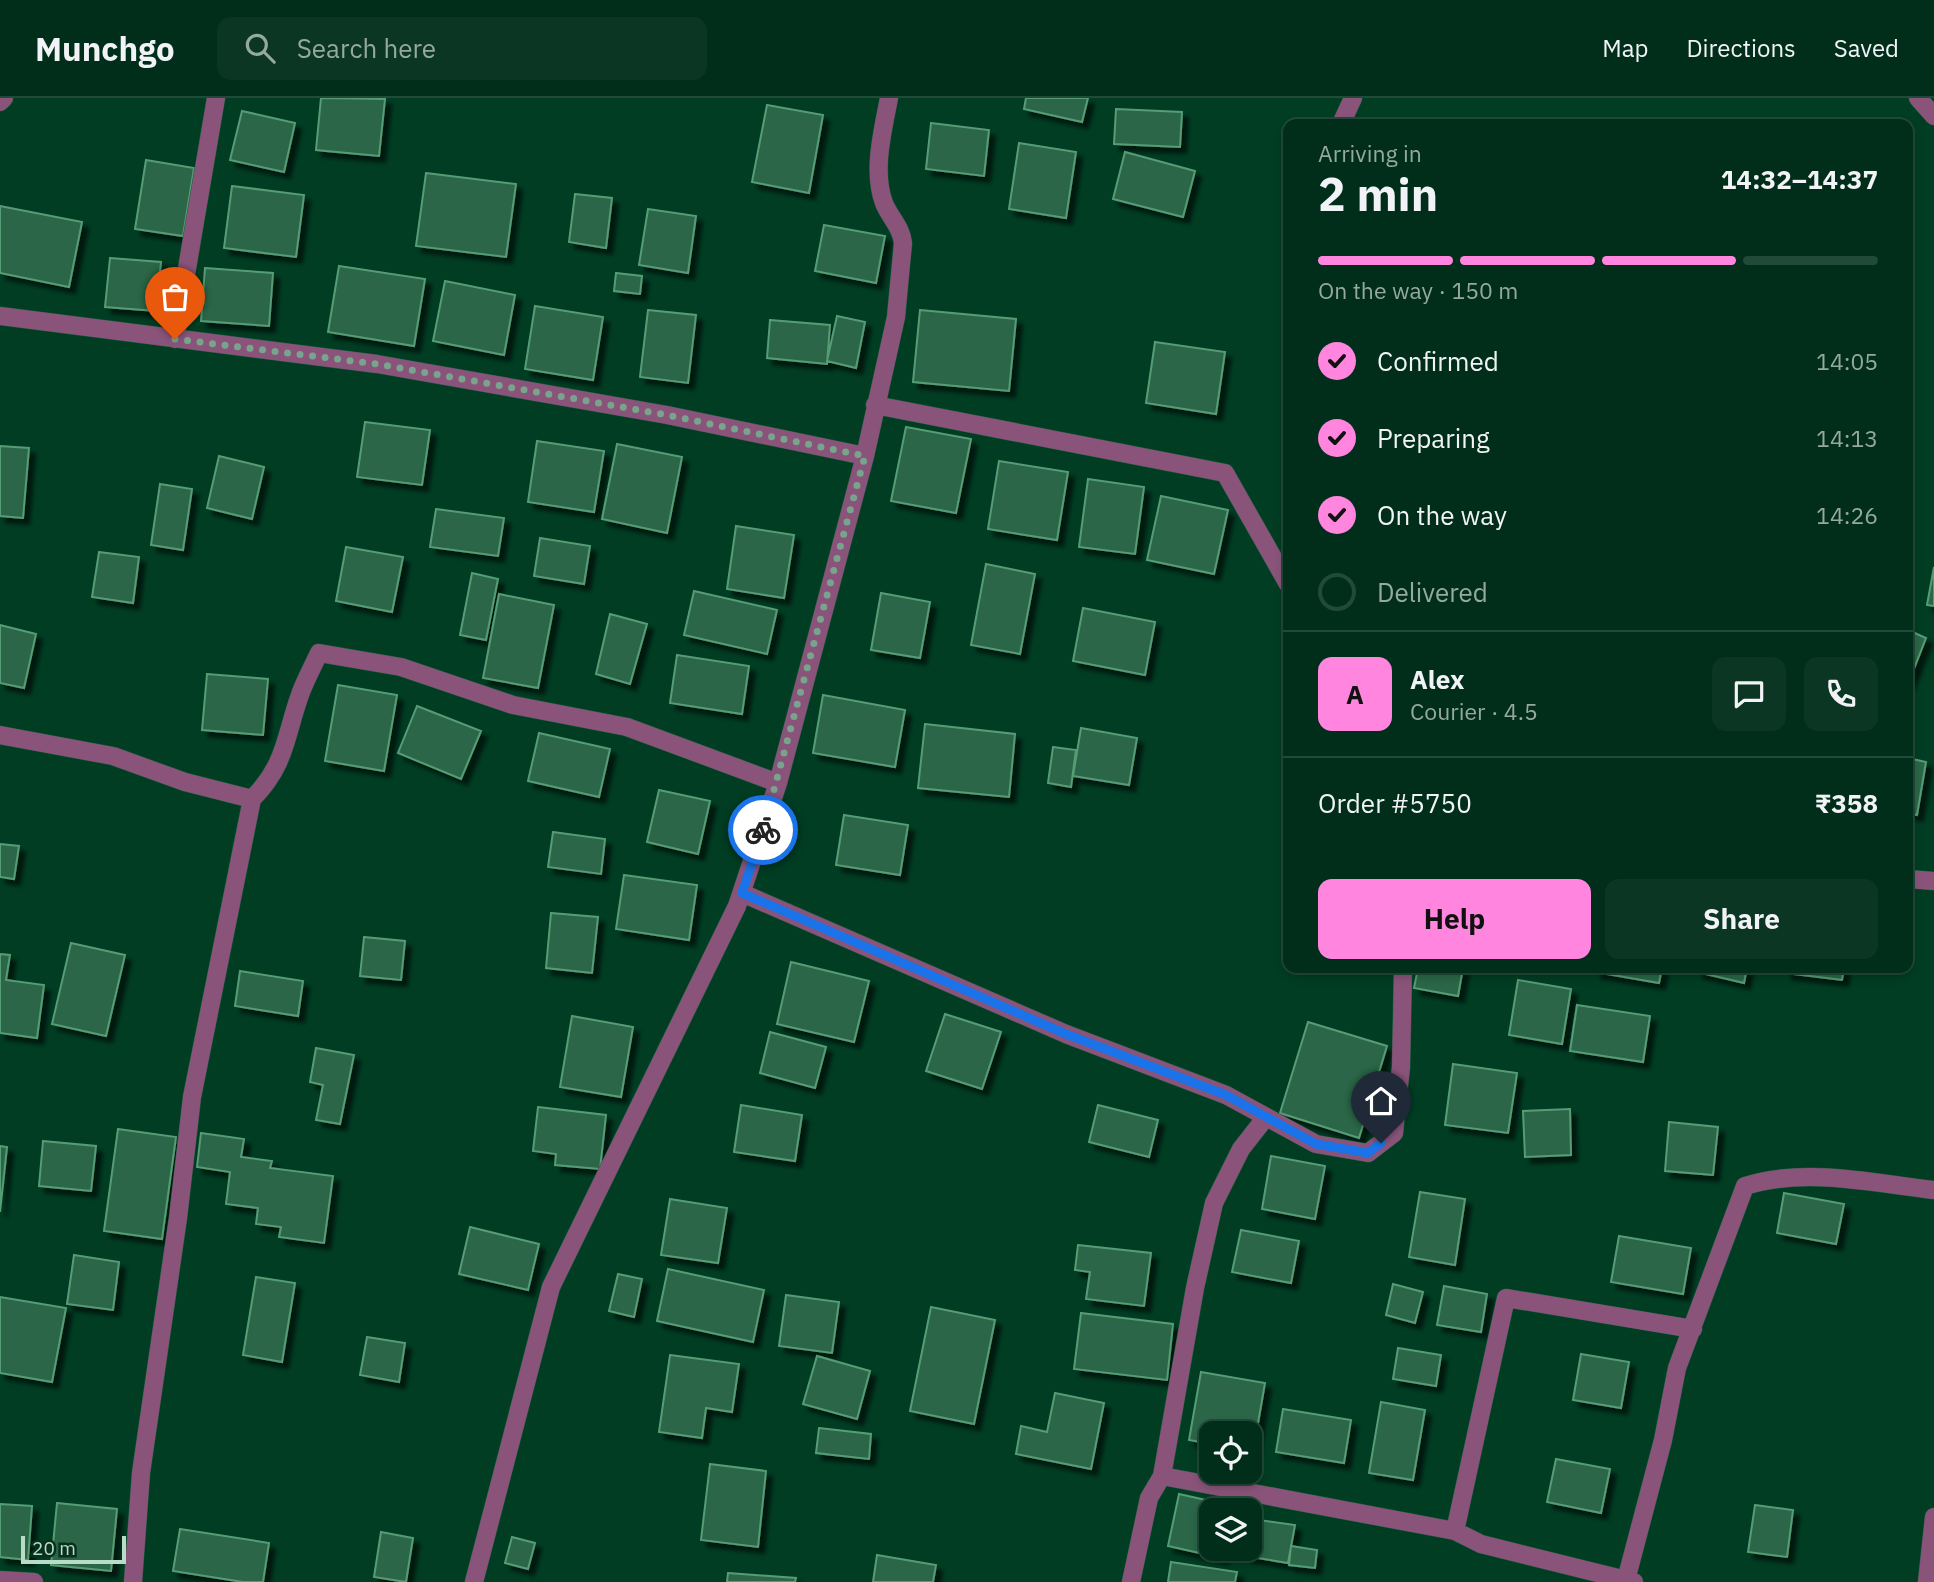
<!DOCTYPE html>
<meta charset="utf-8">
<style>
body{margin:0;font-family:"IBM Plex Sans",sans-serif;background:#0a3623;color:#f1f3f6;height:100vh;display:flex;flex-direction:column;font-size:26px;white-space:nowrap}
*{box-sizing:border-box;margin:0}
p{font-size:23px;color:#95a8a2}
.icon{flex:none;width:38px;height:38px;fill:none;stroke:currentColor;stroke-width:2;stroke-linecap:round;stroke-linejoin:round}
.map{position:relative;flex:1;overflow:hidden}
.drawer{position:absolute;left:1283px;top:21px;width:630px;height:854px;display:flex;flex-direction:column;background:#002e1a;border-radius:14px;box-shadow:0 4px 10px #0003,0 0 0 2px #224a39}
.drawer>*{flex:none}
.tools{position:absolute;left:1199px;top:1323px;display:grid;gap:14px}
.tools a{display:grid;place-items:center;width:63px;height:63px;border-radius:14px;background:#002e1a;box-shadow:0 4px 10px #0003,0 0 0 2px #224a39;font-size:35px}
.scale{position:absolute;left:21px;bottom:18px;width:105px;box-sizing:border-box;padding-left:7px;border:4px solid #b9dcc7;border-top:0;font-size:19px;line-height:24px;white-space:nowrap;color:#b9dcc7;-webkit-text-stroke:5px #08301d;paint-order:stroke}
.pin{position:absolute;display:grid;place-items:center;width:60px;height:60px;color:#fff;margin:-72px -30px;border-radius:50% 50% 50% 0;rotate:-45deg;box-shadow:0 0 7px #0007}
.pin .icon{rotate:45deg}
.courier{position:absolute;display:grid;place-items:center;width:70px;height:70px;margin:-35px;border:5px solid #1a73e8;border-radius:50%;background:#fff;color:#222;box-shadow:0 2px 9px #0007}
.headline em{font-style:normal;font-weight:800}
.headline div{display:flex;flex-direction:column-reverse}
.headline{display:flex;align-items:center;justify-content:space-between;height:119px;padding:0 35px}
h1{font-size:46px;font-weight:800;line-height:52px}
.bar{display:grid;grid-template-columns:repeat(4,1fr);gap:10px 7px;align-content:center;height:84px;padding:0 35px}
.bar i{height:9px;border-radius:5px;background:#224a39}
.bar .active{background:#ff85de}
.bar p{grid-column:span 4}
.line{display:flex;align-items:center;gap:18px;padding:0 35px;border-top:2px solid #224a39}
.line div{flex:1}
.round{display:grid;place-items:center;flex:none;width:74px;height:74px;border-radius:14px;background:#0a3623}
ol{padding:0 35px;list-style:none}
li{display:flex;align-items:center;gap:21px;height:77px}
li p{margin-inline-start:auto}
li .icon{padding:7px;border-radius:50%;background:#ff85de;color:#111;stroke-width:4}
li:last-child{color:#95a8a2}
li i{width:38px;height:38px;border:4px solid #224a39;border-radius:50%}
.button{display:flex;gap:14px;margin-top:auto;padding:14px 35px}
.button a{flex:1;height:80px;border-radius:14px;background:#ff85de;color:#111;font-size:28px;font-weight:800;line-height:80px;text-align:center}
.button a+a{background:#0a3623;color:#f1f3f6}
header{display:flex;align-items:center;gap:42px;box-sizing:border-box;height:98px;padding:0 35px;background:#002e1a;border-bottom:2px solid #224a39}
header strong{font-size:33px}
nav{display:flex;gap:38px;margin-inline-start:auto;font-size:24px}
.search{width:490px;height:63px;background:#0a3623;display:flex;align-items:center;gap:18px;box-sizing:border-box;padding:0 24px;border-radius:14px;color:#95a8a2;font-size:26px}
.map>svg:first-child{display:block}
.building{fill:#296647;stroke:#569d76;stroke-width:2;filter:url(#shadow)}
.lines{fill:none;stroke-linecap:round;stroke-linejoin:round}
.minor-casing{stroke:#215a41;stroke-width:19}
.minor{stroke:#8a547a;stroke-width:18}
.done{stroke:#78a48e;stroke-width:7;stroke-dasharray:0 12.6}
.route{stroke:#1a73e8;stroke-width:9}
</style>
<header>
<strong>Munchgo</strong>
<div class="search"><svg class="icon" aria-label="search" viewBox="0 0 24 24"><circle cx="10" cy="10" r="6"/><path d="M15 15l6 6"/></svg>Search here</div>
<nav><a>Map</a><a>Directions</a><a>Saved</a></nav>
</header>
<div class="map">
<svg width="1934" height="1484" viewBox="0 0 1934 1484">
<defs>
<filter id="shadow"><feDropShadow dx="6" dy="6" stdDeviation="2" flood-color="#0009"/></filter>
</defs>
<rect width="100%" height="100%" fill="#003d23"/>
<path class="building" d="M 321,0 L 385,1 L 379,58 L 316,52 Z
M 1026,0 L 1088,0 L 1082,24 L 1024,11 Z
M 767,7 L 823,17 L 809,95 L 752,84 Z
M 1116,11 L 1182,14 L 1180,49 L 1114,46 Z
M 242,13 L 295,25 L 284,74 L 230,62 Z
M 931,25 L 989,32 L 984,78 L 926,71 Z
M 1019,45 L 1076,54 L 1066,120 L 1009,111 Z
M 1125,54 L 1195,73 L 1183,119 L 1113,101 Z
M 146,62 L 194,70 L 183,138 L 135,131 Z
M 426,75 L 516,86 L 506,159 L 416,148 Z
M 232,88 L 304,97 L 296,159 L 224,150 Z
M 575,96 L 612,100 L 606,150 L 569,144 Z
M 0,108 L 82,124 L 69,189 L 0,175 Z
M 648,111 L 696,118 L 688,175 L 639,167 Z
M 824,127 L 885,138 L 876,185 L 815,173 Z
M 110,160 L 161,164 L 156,213 L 105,209 Z
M 339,168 L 425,181 L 414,248 L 328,234 Z
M 205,170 L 273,175 L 269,228 L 201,223 Z
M 616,175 L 642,178 L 640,196 L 614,193 Z
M 445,183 L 515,197 L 504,257 L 433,243 Z
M 535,208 L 603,219 L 593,282 L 525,271 Z
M 648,212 L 696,217 L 688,285 L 640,279 Z
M 920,212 L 1016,221 L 1009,293 L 913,284 Z
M 837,218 L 865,224 L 856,270 L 827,263 Z
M 770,222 L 830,227 L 827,266 L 767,260 Z
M 1155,244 L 1225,254 L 1216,316 L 1146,305 Z
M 365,324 L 430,332 L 422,387 L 357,379 Z
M 906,329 L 971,341 L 956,415 L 891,403 Z
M 537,343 L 604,353 L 594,414 L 528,404 Z
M 617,346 L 682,359 L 667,435 L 602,421 Z
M 0,348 L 29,350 L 23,420 L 0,418 Z
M 219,358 L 264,369 L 252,421 L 207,410 Z
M 999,363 L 1068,374 L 1057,442 L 988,431 Z
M 1088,381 L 1144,389 L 1135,456 L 1079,449 Z
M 160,386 L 192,391 L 183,452 L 151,447 Z
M 1161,398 L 1228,412 L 1214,476 L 1147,462 Z
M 436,411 L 504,420 L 498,458 L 430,449 Z
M 736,428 L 794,437 L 784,500 L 727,491 Z
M 540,440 L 590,448 L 584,486 L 534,478 Z
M 346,449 L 403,459 L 392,514 L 336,503 Z
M 99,454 L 139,459 L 133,505 L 92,499 Z
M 986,466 L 1035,476 L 1020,556 L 971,547 Z
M 1934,469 L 1934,508 L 1927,507 Z
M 472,475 L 498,481 L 486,542 L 460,537 Z
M 694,493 L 777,512 L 767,556 L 684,537 Z
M 881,495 L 930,504 L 920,560 L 871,552 Z
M 499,496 L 554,507 L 538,590 L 483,580 Z
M 1083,510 L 1155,524 L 1145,577 L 1073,563 Z
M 610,516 L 647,526 L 630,586 L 596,576 Z
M 0,527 L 36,536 L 24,590 L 0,585 Z
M 1908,532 L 1926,540 L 1908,586 Z
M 677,557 L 749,568 L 742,616 L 670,605 Z
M 207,576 L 268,581 L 263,637 L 202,632 Z
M 338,587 L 397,597 L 384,673 L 325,663 Z
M 823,597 L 905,612 L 895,669 L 813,655 Z
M 417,608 L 481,633 L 461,681 L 398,655 Z
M 925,626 L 1015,636 L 1009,699 L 918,690 Z
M 1081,630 L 1137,640 L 1129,687 L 1073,678 Z
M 539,635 L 610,651 L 599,699 L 528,683 Z
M 1053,649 L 1076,652 L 1071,689 L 1048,685 Z
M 1908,660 L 1926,664 L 1917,717 L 1908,715 Z
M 659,692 L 710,703 L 698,756 L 647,744 Z
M 844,717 L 908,727 L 900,777 L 836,767 Z
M 553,734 L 605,741 L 601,776 L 548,769 Z
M 0,746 L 19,748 L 14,781 L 0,779 Z
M 624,777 L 697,787 L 689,842 L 616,831 Z
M 551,815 L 598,819 L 592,875 L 546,870 Z
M 364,839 L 405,843 L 401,882 L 360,878 Z
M 71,845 L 125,857 L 106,938 L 52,926 Z
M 0,856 L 10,857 L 6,882 L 44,887 L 37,940 L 0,935 Z
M 791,864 L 869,883 L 854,944 L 777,926 Z
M 1418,870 L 1463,870 L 1458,898 L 1414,890 Z
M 1596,870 L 1662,870 L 1659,885 L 1595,874 Z
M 1698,870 L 1747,870 L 1744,885 L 1697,874 Z
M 1786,870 L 1844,870 L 1842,882 L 1786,875 Z
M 240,873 L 303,883 L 298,918 L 235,908 Z
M 1518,882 L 1571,891 L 1562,946 L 1509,937 Z
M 1577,907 L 1650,918 L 1643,964 L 1570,953 Z
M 945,916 L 1001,934 L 982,991 L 926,973 Z
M 572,918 L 633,929 L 621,999 L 560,989 Z
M 1308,924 L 1387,948 L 1359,1040 L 1280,1015 Z
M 770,934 L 826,949 L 815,990 L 760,975 Z
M 316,950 L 354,957 L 340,1026 L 316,1022 L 323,987 L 310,984 Z
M 1453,966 L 1517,975 L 1508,1035 L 1445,1027 Z
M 741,1007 L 802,1017 L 795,1063 L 734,1054 Z
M 1098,1007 L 1158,1022 L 1149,1059 L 1089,1044 Z
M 538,1009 L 606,1017 L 600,1071 L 555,1067 L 556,1056 L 533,1053 Z
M 1570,1011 L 1571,1057 L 1525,1059 L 1523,1013 Z
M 1669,1024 L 1718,1029 L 1713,1077 L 1665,1073 Z
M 118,1031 L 176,1039 L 162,1141 L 104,1133 Z
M 201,1035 L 244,1041 L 241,1059 L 272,1063 L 270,1070 L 333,1078 L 324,1145 L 279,1139 L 281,1129 L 256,1126 L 258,1110 L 226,1106 L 230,1074 L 197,1069 Z
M 43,1043 L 96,1048 L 91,1093 L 39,1088 Z
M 0,1048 L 7,1049 L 0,1114 Z
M 1271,1058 L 1325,1068 L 1315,1121 L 1262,1111 Z
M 1420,1094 L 1465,1101 L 1455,1167 L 1409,1159 Z
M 1784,1095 L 1844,1106 L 1836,1146 L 1777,1135 Z
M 670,1101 L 727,1110 L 718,1165 L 661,1157 Z
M 470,1129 L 539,1146 L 528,1192 L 459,1176 Z
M 1241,1132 L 1299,1143 L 1291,1185 L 1232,1174 Z
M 1619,1138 L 1691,1150 L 1683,1196 L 1611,1184 Z
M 1078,1147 L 1151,1155 L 1144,1208 L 1086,1201 L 1090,1174 L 1075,1172 Z
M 74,1157 L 119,1164 L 113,1212 L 67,1206 Z
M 668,1171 L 764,1192 L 753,1244 L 657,1223 Z
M 618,1176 L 642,1181 L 634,1219 L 609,1213 Z
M 256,1179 L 295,1185 L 282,1264 L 243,1257 Z
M 1393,1186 L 1423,1194 L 1415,1225 L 1386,1217 Z
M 1444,1188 L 1487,1196 L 1481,1234 L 1437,1227 Z
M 786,1197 L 839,1204 L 832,1255 L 779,1248 Z
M 0,1199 L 66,1210 L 52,1284 L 0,1275 Z
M 931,1209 L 995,1222 L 974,1326 L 910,1313 Z
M 1081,1215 L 1173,1226 L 1167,1282 L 1074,1271 Z
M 367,1239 L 405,1245 L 399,1284 L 360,1277 Z
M 1398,1250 L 1441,1257 L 1436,1288 L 1393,1281 Z
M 1581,1256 L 1629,1264 L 1621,1310 L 1573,1302 Z
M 670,1257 L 739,1266 L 732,1314 L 706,1310 L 702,1340 L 659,1334 Z
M 817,1258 L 870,1273 L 857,1321 L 803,1306 Z
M 1201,1274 L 1265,1285 L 1253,1354 L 1250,1353 L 1250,1335 L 1211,1335 L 1211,1346 L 1189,1342 Z
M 1055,1295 L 1104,1305 L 1091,1371 L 1016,1356 L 1021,1328 L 1047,1334 Z
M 1381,1304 L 1425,1312 L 1413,1382 L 1369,1375 Z
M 1283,1311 L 1351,1322 L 1344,1365 L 1276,1354 Z
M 819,1330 L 871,1336 L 869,1361 L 816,1355 Z
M 1556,1361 L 1610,1371 L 1601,1415 L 1547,1404 Z
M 710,1366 L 766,1373 L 758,1449 L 701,1442 Z
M 1179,1396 L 1233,1408 L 1232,1412 L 1211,1412 L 1211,1451 L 1224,1451 L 1222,1460 L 1168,1448 Z
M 57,1405 L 117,1411 L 111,1473 L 51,1467 Z
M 0,1406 L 32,1408 L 28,1462 L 0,1459 Z
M 1755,1407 L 1793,1412 L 1787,1459 L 1748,1454 Z
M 1252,1421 L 1295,1427 L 1288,1465 L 1245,1458 L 1247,1451 L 1250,1451 Z
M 180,1431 L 269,1445 L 263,1484 L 243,1484 L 173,1473 Z
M 381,1434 L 413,1440 L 406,1484 L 374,1479 Z
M 512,1439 L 535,1445 L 528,1471 L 505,1465 Z
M 1291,1448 L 1317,1452 L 1315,1470 L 1289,1467 Z
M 877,1457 L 936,1467 L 933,1484 L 873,1484 Z
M 1171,1464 L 1237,1474 L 1235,1484 L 1168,1484 Z
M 728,1475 L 796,1480 L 795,1484 L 727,1484 Z"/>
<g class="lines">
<defs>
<path id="minor" d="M 1918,0 L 1934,18
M 0,4 L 4,0
M 1341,26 L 1353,0
M 0,218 L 377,266 L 667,317 L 865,358
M 175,241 L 216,0
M 875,307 L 1225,375 L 1288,486
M 0,637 L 113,658 L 185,684 L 252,701 C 287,666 285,637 301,594 C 306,581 313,568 319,555 L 401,569 L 513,607 L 627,629 L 778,685
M 1908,781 L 1934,783
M 742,795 L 1066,936 L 1226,997 L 1316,1046 L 1368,1055 L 1394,1035 L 1401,969 L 1403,870
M 1162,1378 L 1195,1190 L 1214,1105 L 1241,1051 L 1266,1019
M 1455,1433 L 1506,1200 L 1693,1231
M 0,1482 L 34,1484
M 1626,1482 L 1663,1342 L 1677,1270 L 1745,1088 C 1805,1069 1873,1085 1934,1092
M 133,1484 L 141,1375 L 178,1120 L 192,999 L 252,701
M 474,1484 L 551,1189 L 737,808 L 778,685 L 865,358 L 896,219 L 903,145 C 901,128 890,120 884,105 C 872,73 883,32 889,0
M 1131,1484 L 1149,1400 L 1162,1378 L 1455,1433 L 1481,1446 L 1634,1484
M 1927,1484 L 1934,1419"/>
</defs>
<use href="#minor" class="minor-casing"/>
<use href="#minor" class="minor"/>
</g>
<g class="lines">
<path class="done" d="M 175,241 L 377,266 L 667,317 L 865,358 L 763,732"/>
<path class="route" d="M 763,732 L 742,795 L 1066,936 L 1226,997 L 1316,1046 L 1368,1055 L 1381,1045"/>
</g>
</svg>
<div class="tools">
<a><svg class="icon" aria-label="locate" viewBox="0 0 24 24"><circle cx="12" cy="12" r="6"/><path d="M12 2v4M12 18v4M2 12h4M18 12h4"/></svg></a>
<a><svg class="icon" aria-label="layers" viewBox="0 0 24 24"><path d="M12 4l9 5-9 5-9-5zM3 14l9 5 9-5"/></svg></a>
</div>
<div class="scale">20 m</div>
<div class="pin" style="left:175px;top:241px;background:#ea580c"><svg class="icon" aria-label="bag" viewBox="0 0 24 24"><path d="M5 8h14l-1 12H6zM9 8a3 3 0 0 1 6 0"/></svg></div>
<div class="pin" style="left:1381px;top:1045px;background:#1f2937"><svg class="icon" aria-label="home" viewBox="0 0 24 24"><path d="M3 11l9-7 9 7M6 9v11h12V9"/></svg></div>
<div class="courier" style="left:763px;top:732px"><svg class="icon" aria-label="bike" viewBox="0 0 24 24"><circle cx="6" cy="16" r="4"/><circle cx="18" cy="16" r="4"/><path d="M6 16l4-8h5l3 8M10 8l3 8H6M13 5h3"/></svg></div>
<section class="drawer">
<div class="headline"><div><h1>2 min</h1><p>Arriving in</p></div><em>14:32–14:37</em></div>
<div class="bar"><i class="active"></i><i class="active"></i><i class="active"></i><i></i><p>On the way · 150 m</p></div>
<ol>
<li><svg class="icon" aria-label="check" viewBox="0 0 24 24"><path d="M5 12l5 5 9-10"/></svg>Confirmed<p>14:05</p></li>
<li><svg class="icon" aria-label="check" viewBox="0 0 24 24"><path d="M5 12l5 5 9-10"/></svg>Preparing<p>14:13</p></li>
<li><svg class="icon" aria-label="check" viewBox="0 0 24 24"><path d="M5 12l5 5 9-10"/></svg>On the way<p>14:26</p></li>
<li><i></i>Delivered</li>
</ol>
<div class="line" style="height:126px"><b class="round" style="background:#ff85de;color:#111">A</b><div><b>Alex</b><p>Courier · 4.5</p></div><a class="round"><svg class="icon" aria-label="chat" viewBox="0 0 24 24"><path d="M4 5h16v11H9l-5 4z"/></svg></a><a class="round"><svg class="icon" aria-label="phone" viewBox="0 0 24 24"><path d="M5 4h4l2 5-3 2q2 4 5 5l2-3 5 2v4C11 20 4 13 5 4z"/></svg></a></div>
<div class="line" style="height:91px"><div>Order #5750</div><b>₹358</b></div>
<div class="button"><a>Help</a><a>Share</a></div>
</section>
</div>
